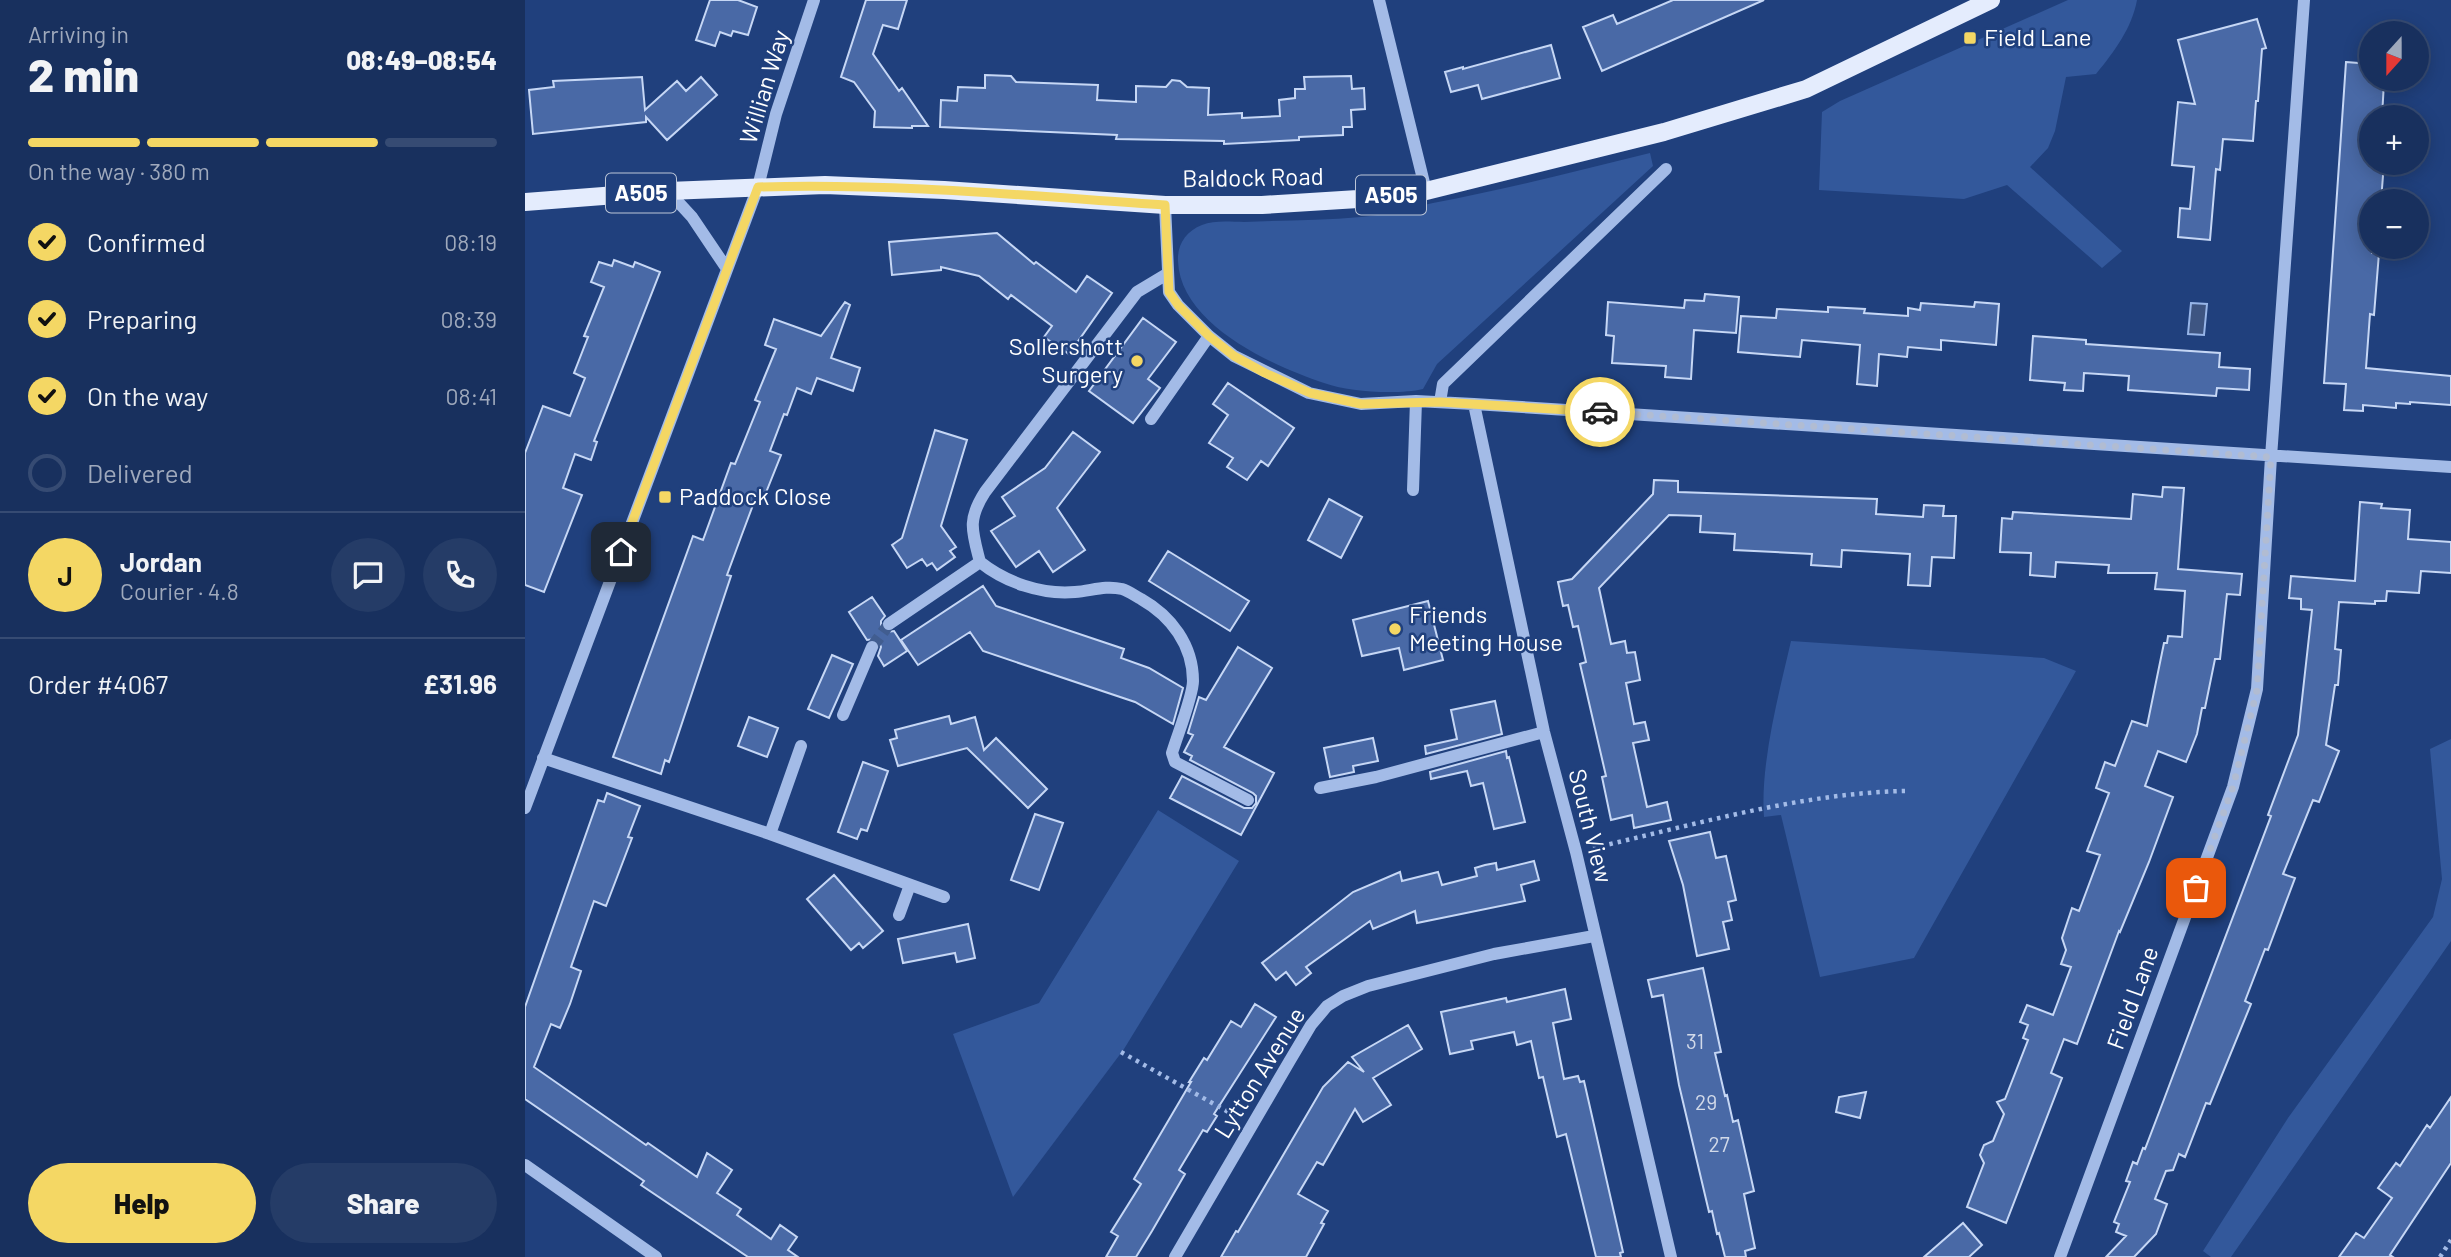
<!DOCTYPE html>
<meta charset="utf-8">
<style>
body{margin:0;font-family:Barlow,sans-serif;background:#253c67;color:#f1f3f6;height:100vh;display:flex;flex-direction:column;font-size:26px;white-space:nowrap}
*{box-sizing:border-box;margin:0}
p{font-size:23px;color:#9fa9bc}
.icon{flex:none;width:38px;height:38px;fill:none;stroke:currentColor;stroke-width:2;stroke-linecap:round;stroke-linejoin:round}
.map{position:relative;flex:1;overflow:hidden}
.details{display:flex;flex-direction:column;background:#18305e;width:525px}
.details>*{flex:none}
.needle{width:46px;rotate:201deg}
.tools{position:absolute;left:1834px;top:21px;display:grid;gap:14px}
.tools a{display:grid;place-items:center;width:70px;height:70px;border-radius:50%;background:#18305e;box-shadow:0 4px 18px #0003,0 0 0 2px #364b73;font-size:35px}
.pin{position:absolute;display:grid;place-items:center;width:60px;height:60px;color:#fff;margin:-30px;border-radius:14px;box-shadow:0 4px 10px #0006}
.courier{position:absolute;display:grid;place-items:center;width:70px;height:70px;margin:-35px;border:5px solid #f4d764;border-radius:50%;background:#fff;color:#222;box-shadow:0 2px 9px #0007}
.headline em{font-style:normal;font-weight:800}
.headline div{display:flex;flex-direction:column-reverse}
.headline{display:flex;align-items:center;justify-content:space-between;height:119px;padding:0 28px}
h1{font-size:46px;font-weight:800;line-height:52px}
.bar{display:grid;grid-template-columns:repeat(4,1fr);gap:10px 7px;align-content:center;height:84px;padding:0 28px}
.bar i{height:9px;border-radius:5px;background:#364b73}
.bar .active{background:#f4d764}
.bar p{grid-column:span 4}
.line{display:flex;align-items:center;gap:18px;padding:0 28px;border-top:2px solid #364b73}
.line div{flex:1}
.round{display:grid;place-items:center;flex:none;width:74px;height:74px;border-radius:37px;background:#253c67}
ol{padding:0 28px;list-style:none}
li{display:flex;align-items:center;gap:21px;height:77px}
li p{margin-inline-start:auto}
li .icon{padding:7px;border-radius:50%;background:#f4d764;color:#111;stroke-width:4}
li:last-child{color:#9fa9bc}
li i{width:38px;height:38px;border:4px solid #364b73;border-radius:50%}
.button{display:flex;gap:14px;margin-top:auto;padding:14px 28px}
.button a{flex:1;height:80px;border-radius:42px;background:#f4d764;color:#111;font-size:28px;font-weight:800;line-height:80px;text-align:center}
.button a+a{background:#253c67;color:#f1f3f6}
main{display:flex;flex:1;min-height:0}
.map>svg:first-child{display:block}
.green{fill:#33589b}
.water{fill:#3e5582;stroke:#97b5e8;stroke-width:2}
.building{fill:#4969a6;stroke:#c6d7f5;stroke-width:2}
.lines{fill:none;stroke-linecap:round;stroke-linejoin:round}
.minor-tunnel{stroke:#415d90;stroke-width:12;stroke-dasharray:12 6;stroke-linecap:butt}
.path{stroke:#a3bbe7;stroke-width:4.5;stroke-dasharray:3.5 5;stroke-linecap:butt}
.minor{stroke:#a3bbe7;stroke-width:12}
.major{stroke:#e4ecfd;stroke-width:18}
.done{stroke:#b1bcd2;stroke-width:7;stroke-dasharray:0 12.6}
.route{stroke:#f4d764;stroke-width:9}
.poi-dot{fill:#f4d764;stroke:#20407d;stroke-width:2.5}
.labels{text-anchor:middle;stroke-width:5;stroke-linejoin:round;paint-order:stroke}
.number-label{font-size:21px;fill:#d2dae9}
.shield{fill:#20407d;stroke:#bcc6d8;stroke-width:2}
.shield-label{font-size:23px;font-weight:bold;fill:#fff}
.poi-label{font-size:24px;fill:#fff;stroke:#20407d;text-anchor:start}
.street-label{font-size:24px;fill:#fff;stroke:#20407d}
</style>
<main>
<section class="details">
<div class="headline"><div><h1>2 min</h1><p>Arriving in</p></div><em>08:49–08:54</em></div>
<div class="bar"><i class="active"></i><i class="active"></i><i class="active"></i><i></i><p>On the way · 380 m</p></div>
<ol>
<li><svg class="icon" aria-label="check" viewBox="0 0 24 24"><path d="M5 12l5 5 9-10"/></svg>Confirmed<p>08:19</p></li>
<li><svg class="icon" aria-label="check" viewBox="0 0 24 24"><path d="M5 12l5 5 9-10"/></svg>Preparing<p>08:39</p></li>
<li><svg class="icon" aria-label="check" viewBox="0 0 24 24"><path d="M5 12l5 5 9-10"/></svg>On the way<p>08:41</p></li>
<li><i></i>Delivered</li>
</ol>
<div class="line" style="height:126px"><b class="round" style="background:#f4d764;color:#111">J</b><div><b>Jordan</b><p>Courier · 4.8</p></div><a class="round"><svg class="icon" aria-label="chat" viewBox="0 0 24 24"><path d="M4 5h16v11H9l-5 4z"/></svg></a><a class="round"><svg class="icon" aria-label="phone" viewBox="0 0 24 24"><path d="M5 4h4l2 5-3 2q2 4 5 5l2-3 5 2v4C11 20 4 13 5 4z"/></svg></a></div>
<div class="line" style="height:91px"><div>Order #4067</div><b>£31.96</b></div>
<div class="button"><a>Help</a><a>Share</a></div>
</section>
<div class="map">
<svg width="1926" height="1257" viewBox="0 0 1926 1257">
<rect width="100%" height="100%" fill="#20407d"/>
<path class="green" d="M 1543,0 L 1612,0 C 1607,28 1589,52 1571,74 L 1541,77 L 1530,131 L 1523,148 L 1505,167 L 1597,251 L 1577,268 L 1482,185 L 1439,199 L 1294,190 L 1297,112 L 1315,101 Z
M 1125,153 L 1128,166 L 912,364 L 898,389 C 872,395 824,392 799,383 C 747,366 655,324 653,261 C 652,245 661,231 677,225 C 689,220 706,222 719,222 C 758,220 797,221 836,217 C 860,215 884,208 908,203 C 981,189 1053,171 1125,153 Z
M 1266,641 L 1519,658 L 1551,671 L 1389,958 L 1295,977 L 1256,815 L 1239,817 C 1235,764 1254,693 1266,641 Z
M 1926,739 L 1926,941 L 1706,1257 L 1686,1257 L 1678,1251 L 1763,1118 L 1908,917 L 1917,879 L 1905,749 Z
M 633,810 L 714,861 L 599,1049 L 488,1197 L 428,1034 L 514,1003 Z"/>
<path class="water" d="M 1666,303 L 1682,304 L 1679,335 L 1663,334 Z"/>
<path class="building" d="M 185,0 L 213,0 L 232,7 L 223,35 L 208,31 L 206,36 L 195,32 L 190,46 L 171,40 Z
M 341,0 L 382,0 L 373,29 L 358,25 L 348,54 L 374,91 L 377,88 L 403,126 L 387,126 L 387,128 L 349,127 L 350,111 L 329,82 L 316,77 Z
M 1148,0 L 1239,0 L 1077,71 L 1058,27 L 1088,15 L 1092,24 Z
M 1732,19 L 1741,48 L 1737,49 L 1733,101 L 1731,101 L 1728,141 L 1698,139 L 1695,170 L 1691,169 L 1685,240 L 1653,237 L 1655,208 L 1665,209 L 1669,167 L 1647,165 L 1653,102 L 1670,104 L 1653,40 Z
M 1026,45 L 1035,78 L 957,99 L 953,85 L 926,92 L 920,72 L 938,67 L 938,69 Z
M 1821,62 L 1846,64 L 1846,79 L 1859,82 L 1857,117 L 1846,116 L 1846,163 L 1859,163 L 1856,201 L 1846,201 L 1847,253 L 1854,253 L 1849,315 L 1845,314 L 1841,368 L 1926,376 L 1926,405 L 1885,402 L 1885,404 L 1871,403 L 1871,408 L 1838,405 L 1838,411 L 1819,410 L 1821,384 L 1799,383 Z
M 460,75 L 486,76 L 491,82 L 573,85 L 572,100 L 611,102 L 611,86 L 641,87 L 647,80 L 655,81 L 662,87 L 684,88 L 683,115 L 717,113 L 717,118 L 755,116 L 754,100 L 770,98 L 770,89 L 780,89 L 779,77 L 826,76 L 827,89 L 839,88 L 840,109 L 826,110 L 827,127 L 818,127 L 818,135 L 774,137 L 774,140 L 699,144 L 699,141 L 591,139 L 592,135 L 415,127 L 416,100 L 432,101 L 433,87 L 460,88 Z
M 117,77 L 120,110 L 152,81 L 161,91 L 176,77 L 192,95 L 142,140 L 121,117 L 121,122 L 8,134 L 4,90 L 29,87 L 28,81 Z
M 472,233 L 509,264 L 511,262 L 551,292 L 562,276 L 587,293 L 544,354 L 519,337 L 527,326 L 486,295 L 483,299 L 454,276 L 416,267 L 416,270 L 367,275 L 364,242 Z
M 89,260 L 108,267 L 110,262 L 135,272 L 69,441 L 72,442 L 66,460 L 50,454 L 38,488 L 57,495 L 19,592 L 0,585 L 0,453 L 18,406 L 45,416 L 60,378 L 49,373 L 63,337 L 59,336 L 79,287 L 66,282 L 74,262 L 87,266 Z
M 1180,294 L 1214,297 L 1211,333 L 1169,330 L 1166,379 L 1140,377 L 1141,366 L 1087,363 L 1089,336 L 1081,335 L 1083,302 L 1159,308 L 1160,300 L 1179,301 Z
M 320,302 L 325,305 L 306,358 L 335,368 L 328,391 L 292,378 L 286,394 L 272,388 L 262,415 L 259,414 L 245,451 L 256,455 L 238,500 L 231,497 L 216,537 L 202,575 L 206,576 L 144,762 L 140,760 L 136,774 L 88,757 L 168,536 L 178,540 L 206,463 L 210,464 L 235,402 L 230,400 L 251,349 L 240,345 L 249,319 L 296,336 Z
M 1450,302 L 1474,304 L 1471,345 L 1416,340 L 1416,350 L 1383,347 L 1382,357 L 1354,354 L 1352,386 L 1332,384 L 1335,345 L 1277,340 L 1275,357 L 1213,352 L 1216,316 L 1251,318 L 1252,309 L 1303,312 L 1303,307 L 1340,309 L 1339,313 L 1383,316 L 1383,308 L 1395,310 L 1396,303 L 1449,307 Z
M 618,318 L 651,342 L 623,379 L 635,388 L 608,423 L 564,391 Z
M 1508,336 L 1561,340 L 1561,344 L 1695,353 L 1694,367 L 1725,369 L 1724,390 L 1692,388 L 1691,396 L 1603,390 L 1604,376 L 1559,373 L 1558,391 L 1539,390 L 1540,383 L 1505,380 Z
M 703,383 L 769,428 L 743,466 L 736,461 L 722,480 L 702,467 L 708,458 L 684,443 L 703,415 L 688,404 Z
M 410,430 L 442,440 L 416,526 L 431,547 L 425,551 L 430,557 L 412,570 L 407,563 L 402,566 L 397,559 L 382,568 L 367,545 L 377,538 Z
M 548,432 L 575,452 L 532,508 L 560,550 L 528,572 L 514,551 L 491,567 L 466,531 L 490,516 L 477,497 L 520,468 Z
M 1129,480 L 1153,481 L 1153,492 L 1352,499 L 1351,514 L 1398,517 L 1399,505 L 1419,506 L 1418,516 L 1431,516 L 1429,558 L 1407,557 L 1405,586 L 1383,585 L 1385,554 L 1317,550 L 1316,567 L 1286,565 L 1287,554 L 1209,550 L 1210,534 L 1175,532 L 1176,516 L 1144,515 L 1074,588 L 1086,644 L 1100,641 L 1102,653 L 1110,652 L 1115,680 L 1101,683 L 1109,724 L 1120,722 L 1124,740 L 1108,743 L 1122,807 L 1142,802 L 1146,820 L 1109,828 L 1107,815 L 1086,820 L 1077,777 L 1081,776 L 1055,664 L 1061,662 L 1053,626 L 1048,627 L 1043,605 L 1038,606 L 1033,582 L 1047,579 L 1128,494 Z
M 1638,487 L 1659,488 L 1653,569 L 1717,574 L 1715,595 L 1702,594 L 1695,659 L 1690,659 L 1680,708 L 1677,708 L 1672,734 L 1661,762 L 1633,751 L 1620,786 L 1648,797 L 1624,862 L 1595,932 L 1594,931 L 1552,1044 L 1539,1039 L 1526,1073 L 1537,1078 L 1481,1223 L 1442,1207 L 1459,1163 L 1455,1155 L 1459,1145 L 1468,1141 L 1479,1114 L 1472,1102 L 1480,1099 L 1503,1040 L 1498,1038 L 1503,1025 L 1495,1022 L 1502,1005 L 1528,1015 L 1546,967 L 1536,964 L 1541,950 L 1537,938 L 1547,908 L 1554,911 L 1575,855 L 1562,851 L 1584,793 L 1571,788 L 1580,762 L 1590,766 L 1607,721 L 1622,726 L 1639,643 L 1642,643 L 1643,636 L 1657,637 L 1660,591 L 1630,589 L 1632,573 L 1583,573 L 1584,565 L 1531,562 L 1530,577 L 1505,575 L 1506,553 L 1475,552 L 1477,518 L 1487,519 L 1488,512 L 1606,519 L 1608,494 L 1637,497 Z
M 804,499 L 837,517 L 816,558 L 783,540 Z
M 1835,502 L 1857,504 L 1856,508 L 1885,510 L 1883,539 L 1926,542 L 1926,573 L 1896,571 L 1894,593 L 1862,591 L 1861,601 L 1850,601 L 1850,604 L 1814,602 L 1810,649 L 1816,650 L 1813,685 L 1810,685 L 1801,745 L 1814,751 L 1794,802 L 1788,800 L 1758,874 L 1770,878 L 1743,950 L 1740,949 L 1720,1001 L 1726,1004 L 1685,1104 L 1681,1103 L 1660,1157 L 1654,1154 L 1648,1170 L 1641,1171 L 1630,1199 L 1642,1204 L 1631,1234 L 1609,1257 L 1581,1257 L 1601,1236 L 1591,1232 L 1594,1224 L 1589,1222 L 1605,1182 L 1601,1181 L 1608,1162 L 1612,1164 L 1618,1148 L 1620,1149 L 1638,1102 L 1746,816 L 1743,815 L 1773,735 L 1787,610 L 1776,609 L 1776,599 L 1764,598 L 1766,576 L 1830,581 Z
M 643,551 L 724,601 L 705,631 L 624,581 Z
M 458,586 L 471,606 L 599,649 L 596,658 L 624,668 L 658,688 L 648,724 L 610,702 L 458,651 L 445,632 L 393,665 L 376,640 Z
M 347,597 L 360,616 L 356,621 L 356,628 L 361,632 L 369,631 L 382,651 L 359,666 L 353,656 L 356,647 L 354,642 L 350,639 L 342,640 L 324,612 Z
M 903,601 L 918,660 L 879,670 L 874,648 L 837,656 L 828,620 Z
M 713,647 L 747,668 L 699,747 L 749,773 L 716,835 L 645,798 L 657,776 L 719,808 L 727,808 L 731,803 L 731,796 L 728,793 L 665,760 L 667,756 L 659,752 L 668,735 L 663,733 L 674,697 L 681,700 Z
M 307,655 L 328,664 L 304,718 L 283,709 Z
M 970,701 L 977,734 L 901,754 L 900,746 L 932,739 L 926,710 Z
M 424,716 L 426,724 L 450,717 L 459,750 L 471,738 L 522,789 L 503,808 L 442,748 L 373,766 L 365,740 L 372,738 L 370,730 Z
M 224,717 L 253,728 L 242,757 L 213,746 Z
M 848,738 L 853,761 L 828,766 L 829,772 L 805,777 L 799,748 Z
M 981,751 L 982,758 L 984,757 L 1000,822 L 969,829 L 958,783 L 946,786 L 942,771 L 906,779 L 905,772 Z
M 338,762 L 363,771 L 342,831 L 336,829 L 332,839 L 313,832 Z
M 82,793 L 115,806 L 103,837 L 107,838 L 81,906 L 69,901 L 46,967 L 56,971 L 45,1004 L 35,1028 L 26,1024 L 9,1067 L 121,1145 L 123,1143 L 172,1177 L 182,1153 L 207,1170 L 192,1193 L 216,1209 L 212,1215 L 246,1239 L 255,1225 L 272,1237 L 263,1250 L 273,1257 L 223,1257 L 116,1185 L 119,1181 L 0,1099 L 0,1007 L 73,800 L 79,802 Z
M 510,814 L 538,823 L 514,890 L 486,880 Z
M 1185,832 L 1191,858 L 1201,856 L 1211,900 L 1203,902 L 1207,920 L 1198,922 L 1204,949 L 1172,956 L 1158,885 L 1144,841 Z
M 1009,861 L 1014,880 L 996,885 L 1000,901 L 892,923 L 890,911 L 848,929 L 845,921 L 781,967 L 786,973 L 771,985 L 761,972 L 751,980 L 737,963 L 828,892 L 875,872 L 877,881 L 913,872 L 917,885 L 952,876 L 950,868 L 960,865 L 971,863 L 972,870 Z
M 309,875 L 358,931 L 338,948 L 334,943 L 326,950 L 282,899 Z
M 443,924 L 450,958 L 432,962 L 430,953 L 378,963 L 373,939 Z
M 1178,968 L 1196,1052 L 1190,1053 L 1200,1096 L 1202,1095 L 1208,1122 L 1213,1120 L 1229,1191 L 1219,1194 L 1230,1248 L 1220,1251 L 1221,1257 L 1200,1257 L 1194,1233 L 1192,1234 L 1187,1211 L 1184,1212 L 1154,1085 L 1138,995 L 1127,997 L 1123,980 Z
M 1040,989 L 1046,1019 L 1028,1023 L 1039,1079 L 1053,1076 L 1055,1082 L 1059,1081 L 1098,1252 L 1095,1253 L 1096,1257 L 1071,1257 L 1041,1134 L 1032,1137 L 1018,1077 L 1014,1078 L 1006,1041 L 992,1045 L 989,1032 L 946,1041 L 948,1049 L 925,1054 L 916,1012 L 981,998 L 982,1002 Z
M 730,1004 L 751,1017 L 689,1114 L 692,1116 L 682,1132 L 678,1130 L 654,1170 L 660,1174 L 627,1231 L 611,1257 L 581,1257 L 593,1236 L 586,1232 L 616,1184 L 609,1179 L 666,1082 L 664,1082 L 679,1058 L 682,1060 L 706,1021 L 716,1027 Z
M 883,1025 L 897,1049 L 848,1078 L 866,1105 L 838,1122 L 830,1109 L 798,1165 L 792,1162 L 773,1194 L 803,1211 L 796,1223 L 799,1224 L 781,1257 L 696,1257 L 711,1231 L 713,1232 L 798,1087 L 823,1062 L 839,1072 L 827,1057 Z
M 1341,1092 L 1335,1118 L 1311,1112 L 1314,1097 Z
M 1926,1097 L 1926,1163 L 1865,1255 L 1868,1257 L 1814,1257 L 1831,1233 L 1839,1238 L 1867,1198 L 1853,1188 L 1871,1163 L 1875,1166 L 1902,1125 L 1905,1128 Z
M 1438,1223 L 1457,1245 L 1444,1257 L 1399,1257 Z"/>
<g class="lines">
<path class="minor-tunnel" d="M 347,647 L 364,624"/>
<path class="path" d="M 1068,848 C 1169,825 1276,793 1380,791
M 596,1052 L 714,1118
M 1915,1257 L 1926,1240"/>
<path class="minor" d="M 854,0 L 901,191
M 143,191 L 167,217 L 202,269
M 640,205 L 644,292 L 653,305 L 684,336 L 709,356 L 784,393 L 836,404 L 891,401 L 949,404 L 1926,467
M 915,402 L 918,384 L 1141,169
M 949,404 L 1019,732 L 1051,852 L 1146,1257
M 626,419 L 684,336
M 888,490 L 891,401
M 455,562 C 480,582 516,595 550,592 C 566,591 580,585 597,589 C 604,591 610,596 616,599 C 646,616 668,645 668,681 C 668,696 652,736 647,753 L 650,762 L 723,800
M 364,624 L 455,562 C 447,531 442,520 460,492 L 612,292 L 642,274
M 318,715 L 347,647
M 18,758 L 245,834 L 419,897
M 795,788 L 851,777 L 1019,732
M 0,808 L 233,187 L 251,114 L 289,0
M 245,834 L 276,746
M 374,915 L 385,885
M 0,1165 L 131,1257
M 650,1257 L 764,1062 L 786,1025 L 802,1006 L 818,996 L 843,986 L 969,954 L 1069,936
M 1535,1257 L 1708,787 L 1732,689 L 1746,457 L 1779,0"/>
<path class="major" d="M 0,202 L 143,191 L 300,185 L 419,190 L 640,205 L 737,205 L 833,199 L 901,191 L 1139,132 L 1281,89 L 1466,0"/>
</g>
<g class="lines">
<path class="done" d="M 1075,412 L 1746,457 L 1732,690 L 1708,787 L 1671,888"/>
<path class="route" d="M 96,552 L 233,187 C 369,183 504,196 640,205 L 644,292 L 653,305 L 684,336 L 709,356 L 740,373 L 785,393 L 836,404 L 915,402 L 1075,412"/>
</g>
<g class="poi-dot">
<rect x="1438" y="31" width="14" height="14" rx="3.5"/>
<circle cx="612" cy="361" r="7"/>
<rect x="133" y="490" width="14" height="14" rx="3.5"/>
<circle cx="870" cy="629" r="7"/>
</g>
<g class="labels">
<g class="number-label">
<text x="1170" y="1049">31</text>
<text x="1181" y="1110">29</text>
<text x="1194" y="1152">27</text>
</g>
<g class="shield">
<rect x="81" y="173.5" width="70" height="39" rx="5"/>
<rect x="831" y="175.5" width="70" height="39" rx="5"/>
</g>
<g class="shield-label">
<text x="116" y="201">A505</text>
<text x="866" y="203">A505</text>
</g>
<g class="poi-label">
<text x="1459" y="46">Field Lane</text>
<text x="598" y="355" text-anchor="end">Sollershott<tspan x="598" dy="28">Surgery</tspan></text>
<text x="154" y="505">Paddock Close</text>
<text x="884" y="623">Friends<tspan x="884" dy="28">Meeting House</tspan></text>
</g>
<g class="street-label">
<text transform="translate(240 87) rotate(-73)" y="8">Willian Way</text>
<text transform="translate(728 178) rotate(-1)" y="8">Baldock Road</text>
<text transform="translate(1065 826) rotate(76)" y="8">South View</text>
<text transform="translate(1608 998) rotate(-70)" y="8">Field Lane</text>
<text transform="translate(735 1073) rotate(-58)" y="8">Lytton Avenue</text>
</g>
</g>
</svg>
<div class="tools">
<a><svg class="needle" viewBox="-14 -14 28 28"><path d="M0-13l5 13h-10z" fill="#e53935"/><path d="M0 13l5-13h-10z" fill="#9fa9bc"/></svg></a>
<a>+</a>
<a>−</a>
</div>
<div class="pin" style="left:1671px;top:888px;background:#ea580c"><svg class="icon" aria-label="bag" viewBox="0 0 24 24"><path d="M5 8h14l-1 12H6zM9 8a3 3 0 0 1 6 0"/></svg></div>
<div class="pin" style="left:96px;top:552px;background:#1f2937"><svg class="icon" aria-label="home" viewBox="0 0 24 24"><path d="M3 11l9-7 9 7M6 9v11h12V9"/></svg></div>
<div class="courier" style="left:1075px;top:412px"><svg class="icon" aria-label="car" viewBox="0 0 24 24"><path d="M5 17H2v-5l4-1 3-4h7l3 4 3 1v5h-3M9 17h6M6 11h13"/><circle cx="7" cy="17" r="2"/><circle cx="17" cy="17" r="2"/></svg></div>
</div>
</main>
